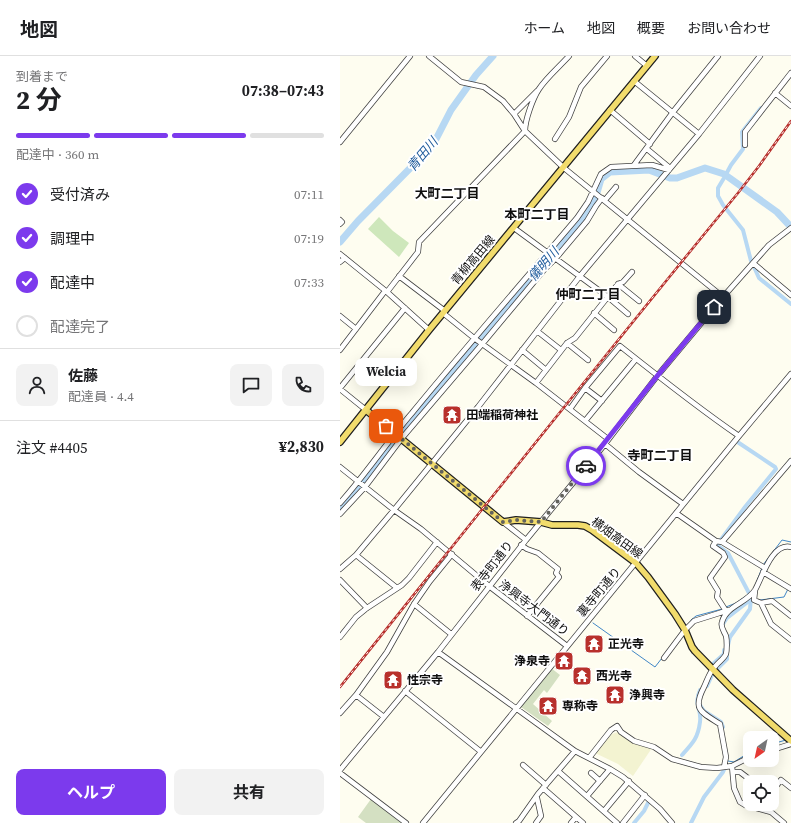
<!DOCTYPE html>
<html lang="ja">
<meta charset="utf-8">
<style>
body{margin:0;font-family:"Source Serif 4","Noto Sans JP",serif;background:#f2f2f2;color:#202124;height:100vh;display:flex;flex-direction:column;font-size:15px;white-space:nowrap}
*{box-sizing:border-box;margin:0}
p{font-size:13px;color:#757577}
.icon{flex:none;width:22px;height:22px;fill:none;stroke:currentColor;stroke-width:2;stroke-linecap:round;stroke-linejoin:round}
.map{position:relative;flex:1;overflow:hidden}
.sheet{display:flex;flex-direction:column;background:#fff;width:340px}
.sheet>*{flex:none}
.needle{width:26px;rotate:213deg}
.buttons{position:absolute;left:403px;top:675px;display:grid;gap:8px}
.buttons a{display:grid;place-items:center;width:36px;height:36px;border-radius:8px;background:#fff;box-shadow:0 4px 16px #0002;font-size:20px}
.pin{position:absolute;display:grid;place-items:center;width:34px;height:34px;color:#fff;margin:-17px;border-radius:8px;box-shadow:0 2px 6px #0006}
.courier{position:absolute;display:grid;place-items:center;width:40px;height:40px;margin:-20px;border:3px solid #7c3aed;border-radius:50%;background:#fff;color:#222;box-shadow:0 1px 5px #0007}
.bubble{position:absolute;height:28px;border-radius:8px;background:#fff;box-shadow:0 4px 16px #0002;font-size:13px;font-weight:700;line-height:28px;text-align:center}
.overview em{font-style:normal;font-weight:700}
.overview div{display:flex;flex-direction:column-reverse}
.overview{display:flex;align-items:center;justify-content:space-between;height:68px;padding:0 16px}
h1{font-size:26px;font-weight:700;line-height:30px}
.bar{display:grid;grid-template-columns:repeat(4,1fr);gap:6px 4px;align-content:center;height:48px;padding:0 16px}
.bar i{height:5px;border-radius:3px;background:#e0e0e0}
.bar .active{background:#7c3aed}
.bar p{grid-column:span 4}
.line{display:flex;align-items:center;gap:10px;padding:0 16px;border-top:1px solid #e0e0e0}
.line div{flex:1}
.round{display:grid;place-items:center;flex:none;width:42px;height:42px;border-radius:8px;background:#f2f2f2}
ol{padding:0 16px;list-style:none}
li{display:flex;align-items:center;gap:12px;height:44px}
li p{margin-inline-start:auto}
li .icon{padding:4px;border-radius:50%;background:#7c3aed;color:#fff;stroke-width:4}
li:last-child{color:#757577}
li i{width:22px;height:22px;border:2px solid #e0e0e0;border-radius:50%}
.primary-button{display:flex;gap:8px;margin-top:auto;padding:8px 16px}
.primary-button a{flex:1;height:46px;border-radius:8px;background:#7c3aed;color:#fff;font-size:16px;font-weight:700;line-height:46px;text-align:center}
.primary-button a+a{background:#f2f2f2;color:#202124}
header{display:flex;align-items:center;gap:24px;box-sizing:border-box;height:56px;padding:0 20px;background:#fff;border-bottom:1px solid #e0e0e0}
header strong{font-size:19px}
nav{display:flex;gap:22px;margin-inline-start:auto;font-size:14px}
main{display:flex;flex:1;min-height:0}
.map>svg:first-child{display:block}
.farmland{fill:#f3f3d1}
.green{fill:#cee7bb}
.cemetery{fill:#d4e0c2}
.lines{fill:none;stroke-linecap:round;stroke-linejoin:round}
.stream{stroke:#4187c7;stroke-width:1}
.canal{stroke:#b7d8f3;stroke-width:4}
.river{stroke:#b7d8f3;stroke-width:7}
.minor-casing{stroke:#414141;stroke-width:6}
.major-casing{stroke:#1f1f1f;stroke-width:8}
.minor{stroke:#fff;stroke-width:4.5}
.major{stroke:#f2dc6c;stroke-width:5.5}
.rail-casing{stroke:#b8302c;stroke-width:2.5}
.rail{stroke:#fff;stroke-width:1;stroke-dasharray:3;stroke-linecap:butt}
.done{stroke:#62625d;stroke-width:4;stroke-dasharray:0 7.2}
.route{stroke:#7c3aed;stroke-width:5}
.labels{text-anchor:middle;stroke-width:4;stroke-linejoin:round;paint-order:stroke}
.street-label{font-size:12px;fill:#0e0e0e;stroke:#fff}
.poi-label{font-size:12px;font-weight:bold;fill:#0e0e0e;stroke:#fff;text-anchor:start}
.water-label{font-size:13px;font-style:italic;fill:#1d5a9b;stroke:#fff}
.neighbourhood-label{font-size:13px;font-weight:bold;fill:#0e0e0e;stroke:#fff}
</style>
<header>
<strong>地図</strong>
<nav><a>ホーム</a><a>地図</a><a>概要</a><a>お問い合わせ</a></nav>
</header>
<main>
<section class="sheet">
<div class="overview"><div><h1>2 分</h1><p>到着まで</p></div><em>07:38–07:43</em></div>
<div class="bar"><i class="active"></i><i class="active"></i><i class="active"></i><i></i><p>配達中 · 360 m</p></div>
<ol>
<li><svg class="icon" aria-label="check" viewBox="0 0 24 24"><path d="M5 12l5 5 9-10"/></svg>受付済み<p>07:11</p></li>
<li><svg class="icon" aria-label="check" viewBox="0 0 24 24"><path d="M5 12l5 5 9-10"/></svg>調理中<p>07:19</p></li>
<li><svg class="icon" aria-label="check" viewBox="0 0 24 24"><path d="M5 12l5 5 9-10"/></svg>配達中<p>07:33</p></li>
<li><i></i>配達完了</li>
</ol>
<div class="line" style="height:72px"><a class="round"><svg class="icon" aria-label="person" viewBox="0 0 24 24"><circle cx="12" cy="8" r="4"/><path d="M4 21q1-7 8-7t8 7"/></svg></a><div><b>佐藤</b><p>配達員 · 4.4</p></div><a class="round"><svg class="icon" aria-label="chat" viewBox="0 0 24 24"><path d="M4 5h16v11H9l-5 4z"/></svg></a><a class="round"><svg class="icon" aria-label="phone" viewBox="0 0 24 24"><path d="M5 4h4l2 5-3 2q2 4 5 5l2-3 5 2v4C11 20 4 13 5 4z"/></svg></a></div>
<div class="line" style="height:52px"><div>注文 #4405</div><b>¥2,830</b></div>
<div class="primary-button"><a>ヘルプ</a><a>共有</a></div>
</section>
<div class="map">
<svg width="451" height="767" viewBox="0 0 451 767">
<rect width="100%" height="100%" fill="#fefdf0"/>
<path class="farmland" d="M 278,676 L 291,686 L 312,692 L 293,720 L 278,708 L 255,697 L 265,684 L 272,678 Z"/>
<path class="green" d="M 39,161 L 53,175 L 69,187 L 59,201 L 28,173 Z"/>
<path class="cemetery" d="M 211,612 L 220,619 L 207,637 L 204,634 L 193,648 L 212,665 L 208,670 L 181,651 Z
M 31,743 L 63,767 L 26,767 L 18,761 Z"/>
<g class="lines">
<path class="stream" d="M 423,509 L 442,484 L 451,486
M 415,530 L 422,512
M 420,544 L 444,541 L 448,533
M 409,545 L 413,545
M 386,551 L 396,547 L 409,538
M 351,564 L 356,560 L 382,553
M 253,567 L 315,611 L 322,602
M 432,688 L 446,684
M 388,705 L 394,706 L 410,696"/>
<path class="canal" d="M 411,205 L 403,174 L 383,149 L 378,140 L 378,132 L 384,122 L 391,109 L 403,93 L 402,76 L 421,52
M 414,211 L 419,222 L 451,248
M 383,568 L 387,562 L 409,545
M 388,589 L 390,581 L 410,553 L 411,541 L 388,497 L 377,489 L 405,451 L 436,413 L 435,411 L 399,387
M 374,607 L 384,598 L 384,594
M 367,630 L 373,617 L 387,603 L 387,595
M 360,649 L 364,655 L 381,666 L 383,671
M 342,699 C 353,687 358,682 360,666 C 362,652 353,650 360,634
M 294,767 L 304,755 L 309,745
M 351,767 L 364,741 L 383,716 L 386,709"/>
<path class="river" d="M 0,186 L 18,165 L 93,89 L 111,54 L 136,19 L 153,0
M 0,452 L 20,430 L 68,369 L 198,213 L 240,166 L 254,147 L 261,123 L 270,116 L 309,114 L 330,122 L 337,122 L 365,112 L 384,118 L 437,156 L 451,171"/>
<defs>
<path id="minor" d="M 89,0 L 121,26 L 144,31 L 163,45 L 174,58 L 185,75 L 224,112 L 383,241
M 295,0 L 307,10
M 294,25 L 359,78
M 435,37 L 451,50
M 270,54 L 310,88
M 174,58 L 197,35
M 215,83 L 229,61 L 241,31 L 267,0
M 0,86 L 70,0
M 405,89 L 405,76 L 451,17
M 307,93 L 330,112
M 294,109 L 333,56 L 378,0
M 265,144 L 276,131
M 0,164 L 2,166 L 0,168
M 174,172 L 268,241 L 288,258
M 0,198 L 47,236 L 89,274
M 0,206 L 5,202
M 413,207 L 451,239
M 59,220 L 105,255
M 278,228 L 299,245
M 47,236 L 78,196 L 79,186 L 185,75 C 185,64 193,42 199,33 C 206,22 220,10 229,0
M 103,257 L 134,282 L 196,327 L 268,383
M 254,257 L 274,274
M 0,260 L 16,273
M 197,275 L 221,294
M 227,287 L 248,304
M 0,294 L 45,235
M 182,294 L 206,314
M 196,327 L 227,287 L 235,282 L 278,228 L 283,226 L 292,216
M 0,332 L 65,252
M 0,333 L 26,354
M 262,345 L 245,332 L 280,290 C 319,321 358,352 399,380
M 230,353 L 245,332
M 245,365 L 296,303
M 265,388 L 299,416 L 343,448
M 0,411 L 54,454 L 81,473 L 149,530 L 227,590
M 0,447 C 26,418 47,386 72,357 C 126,291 182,227 237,162 L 248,146 L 261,118 L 271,111 L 312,109 L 329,114
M 336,457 L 376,485 L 382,486 L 425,512
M 0,458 L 25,431 L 62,382 L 143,287 L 203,215 L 216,202 L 247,165 L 256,150 L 262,142
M 163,466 L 186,484
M 376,485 L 373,490 L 383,497 L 385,501 L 370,522 L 378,535 L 377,541 L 386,555
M 382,486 L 451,405
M 181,489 L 187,493 L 198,497 L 218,513 L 216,517 L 219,521 L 187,560
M 16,499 L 57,532
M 0,513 L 16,499 L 54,454 L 138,351 L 240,220 L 359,78 L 420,0
M 423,516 L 451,533
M 0,524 L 27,552
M 415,535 L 414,544 L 421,547
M 74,548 L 111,578
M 451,560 L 432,545 L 421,547 L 431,568 L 451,584
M 0,581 L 16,561 L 27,552 L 62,529 L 69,522 L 97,486
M 98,596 L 235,695 L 270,713 L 283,721 L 320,753 L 332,767
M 324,602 L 345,574 L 354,565 L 389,554
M 65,635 L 140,695
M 16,639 L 44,661
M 0,657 L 16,639 L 47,596 L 74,548 L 90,525 L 112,498
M 432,694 L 451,688
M 249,702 L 271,674 L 277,670 L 281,676 L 294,685 L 314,691 L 332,703 L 361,711 L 377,712 L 392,710 L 410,701
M 183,709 L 206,729
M 392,710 L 394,732 L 400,746 L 405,749 L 431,756 L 444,767
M 384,711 L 386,701 L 380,668 C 361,656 352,654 364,631 C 367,625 369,617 374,612 C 377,607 384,603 386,598 C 387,594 387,584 386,580 C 384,575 380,571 382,566 C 386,550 407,547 415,534 C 422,522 432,486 451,491
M 0,714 L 98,596 L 186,484 L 265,388 L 318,319 L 383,241 L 429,189 L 451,172
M 218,715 L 277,767
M 394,716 L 400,716 L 413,726
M 0,717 L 66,767
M 251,717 L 260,725
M 203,732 L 243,767
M 432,735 L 441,724 L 451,732
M 247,740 L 270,713
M 264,755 L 289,725
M 83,767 L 399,380 L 451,318
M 176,767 L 179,765 L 198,738 L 235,695
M 196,767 L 201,760 L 197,742
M 231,767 L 236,761
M 283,767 L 305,739"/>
<path id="major" d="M 26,354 L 163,466 L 176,464 L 201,466 L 212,469 L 238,469 L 245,470 L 252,474 L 296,507 L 308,521 L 335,558 L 345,574 L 352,591 L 355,595 L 393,634 L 451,685
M 0,386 L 89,274 L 315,0"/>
</defs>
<use href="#minor" class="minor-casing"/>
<use href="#major" class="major-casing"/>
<use href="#minor" class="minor"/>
<use href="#major" class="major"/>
<defs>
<path id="rail" d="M 0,631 C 132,466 263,301 398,137 L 419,110 L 451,65"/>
</defs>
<use href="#rail" class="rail-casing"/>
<use href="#rail" class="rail"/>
</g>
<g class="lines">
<path class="done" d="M 46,370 L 163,466 L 176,464 L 201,466 L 246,410"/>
<path class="route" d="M 246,410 L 318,319 L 374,251"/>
</g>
<defs>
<symbol id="temple-square" viewBox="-11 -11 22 22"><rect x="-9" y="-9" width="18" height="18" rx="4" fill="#b8302c" stroke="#fff"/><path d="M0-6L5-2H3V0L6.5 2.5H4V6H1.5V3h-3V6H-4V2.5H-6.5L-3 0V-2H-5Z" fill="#fff"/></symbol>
</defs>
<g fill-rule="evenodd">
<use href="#temple-square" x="101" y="348" width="22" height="22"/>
<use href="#temple-square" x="243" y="577" width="22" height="22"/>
<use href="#temple-square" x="213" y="594" width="22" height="22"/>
<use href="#temple-square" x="231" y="609" width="22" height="22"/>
<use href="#temple-square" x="42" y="613" width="22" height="22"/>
<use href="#temple-square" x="264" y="628" width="22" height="22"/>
<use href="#temple-square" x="197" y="639" width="22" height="22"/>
</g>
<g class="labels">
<g class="street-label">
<text transform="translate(133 204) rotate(-50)" y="4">青柳高田線</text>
<text transform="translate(277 482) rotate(36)" y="4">横畑高田線</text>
<text transform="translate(152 510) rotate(-52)" y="4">表寺町通り</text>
<text transform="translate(259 536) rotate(-50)" y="4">裏寺町通り</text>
<text transform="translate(194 552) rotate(37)" y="4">浄興寺大門通り</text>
</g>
<g class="poi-label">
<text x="126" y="363">田端稲荷神社</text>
<text x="268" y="592">正光寺</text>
<text x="210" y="609" text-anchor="end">浄泉寺</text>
<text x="256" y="624">西光寺</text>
<text x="67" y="628">性宗寺</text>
<text x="289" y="643">浄興寺</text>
<text x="222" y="654">専称寺</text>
</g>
<g class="water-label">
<text transform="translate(82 98) rotate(-50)" y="5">青田川</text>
<text transform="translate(203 208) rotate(-49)" y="5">儀明川</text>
</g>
<g class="neighbourhood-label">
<text x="107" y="142">大町二丁目</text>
<text x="197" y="163">本町二丁目</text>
<text x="248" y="243">仲町二丁目</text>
<text x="320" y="404">寺町二丁目</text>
</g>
</g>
</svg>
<div class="buttons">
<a><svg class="needle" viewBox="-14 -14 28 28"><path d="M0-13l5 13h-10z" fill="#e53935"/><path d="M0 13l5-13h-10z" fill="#757577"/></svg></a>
<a><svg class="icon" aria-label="locate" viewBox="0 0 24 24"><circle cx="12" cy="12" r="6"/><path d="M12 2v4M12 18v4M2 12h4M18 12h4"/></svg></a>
</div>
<div class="pin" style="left:46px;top:370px;background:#ea580c"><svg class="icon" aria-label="bag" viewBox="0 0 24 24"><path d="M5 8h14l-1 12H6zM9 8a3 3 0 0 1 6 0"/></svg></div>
<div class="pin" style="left:374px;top:251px;background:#1f2937"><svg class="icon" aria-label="home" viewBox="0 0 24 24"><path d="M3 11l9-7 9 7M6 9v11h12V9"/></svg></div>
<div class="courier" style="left:246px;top:410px"><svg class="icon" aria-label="car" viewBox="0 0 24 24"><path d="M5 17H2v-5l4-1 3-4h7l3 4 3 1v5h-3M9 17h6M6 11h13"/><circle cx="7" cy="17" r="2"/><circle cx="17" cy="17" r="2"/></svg></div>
<div class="bubble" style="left:15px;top:302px;width:62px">Welcia</div>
</div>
</main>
